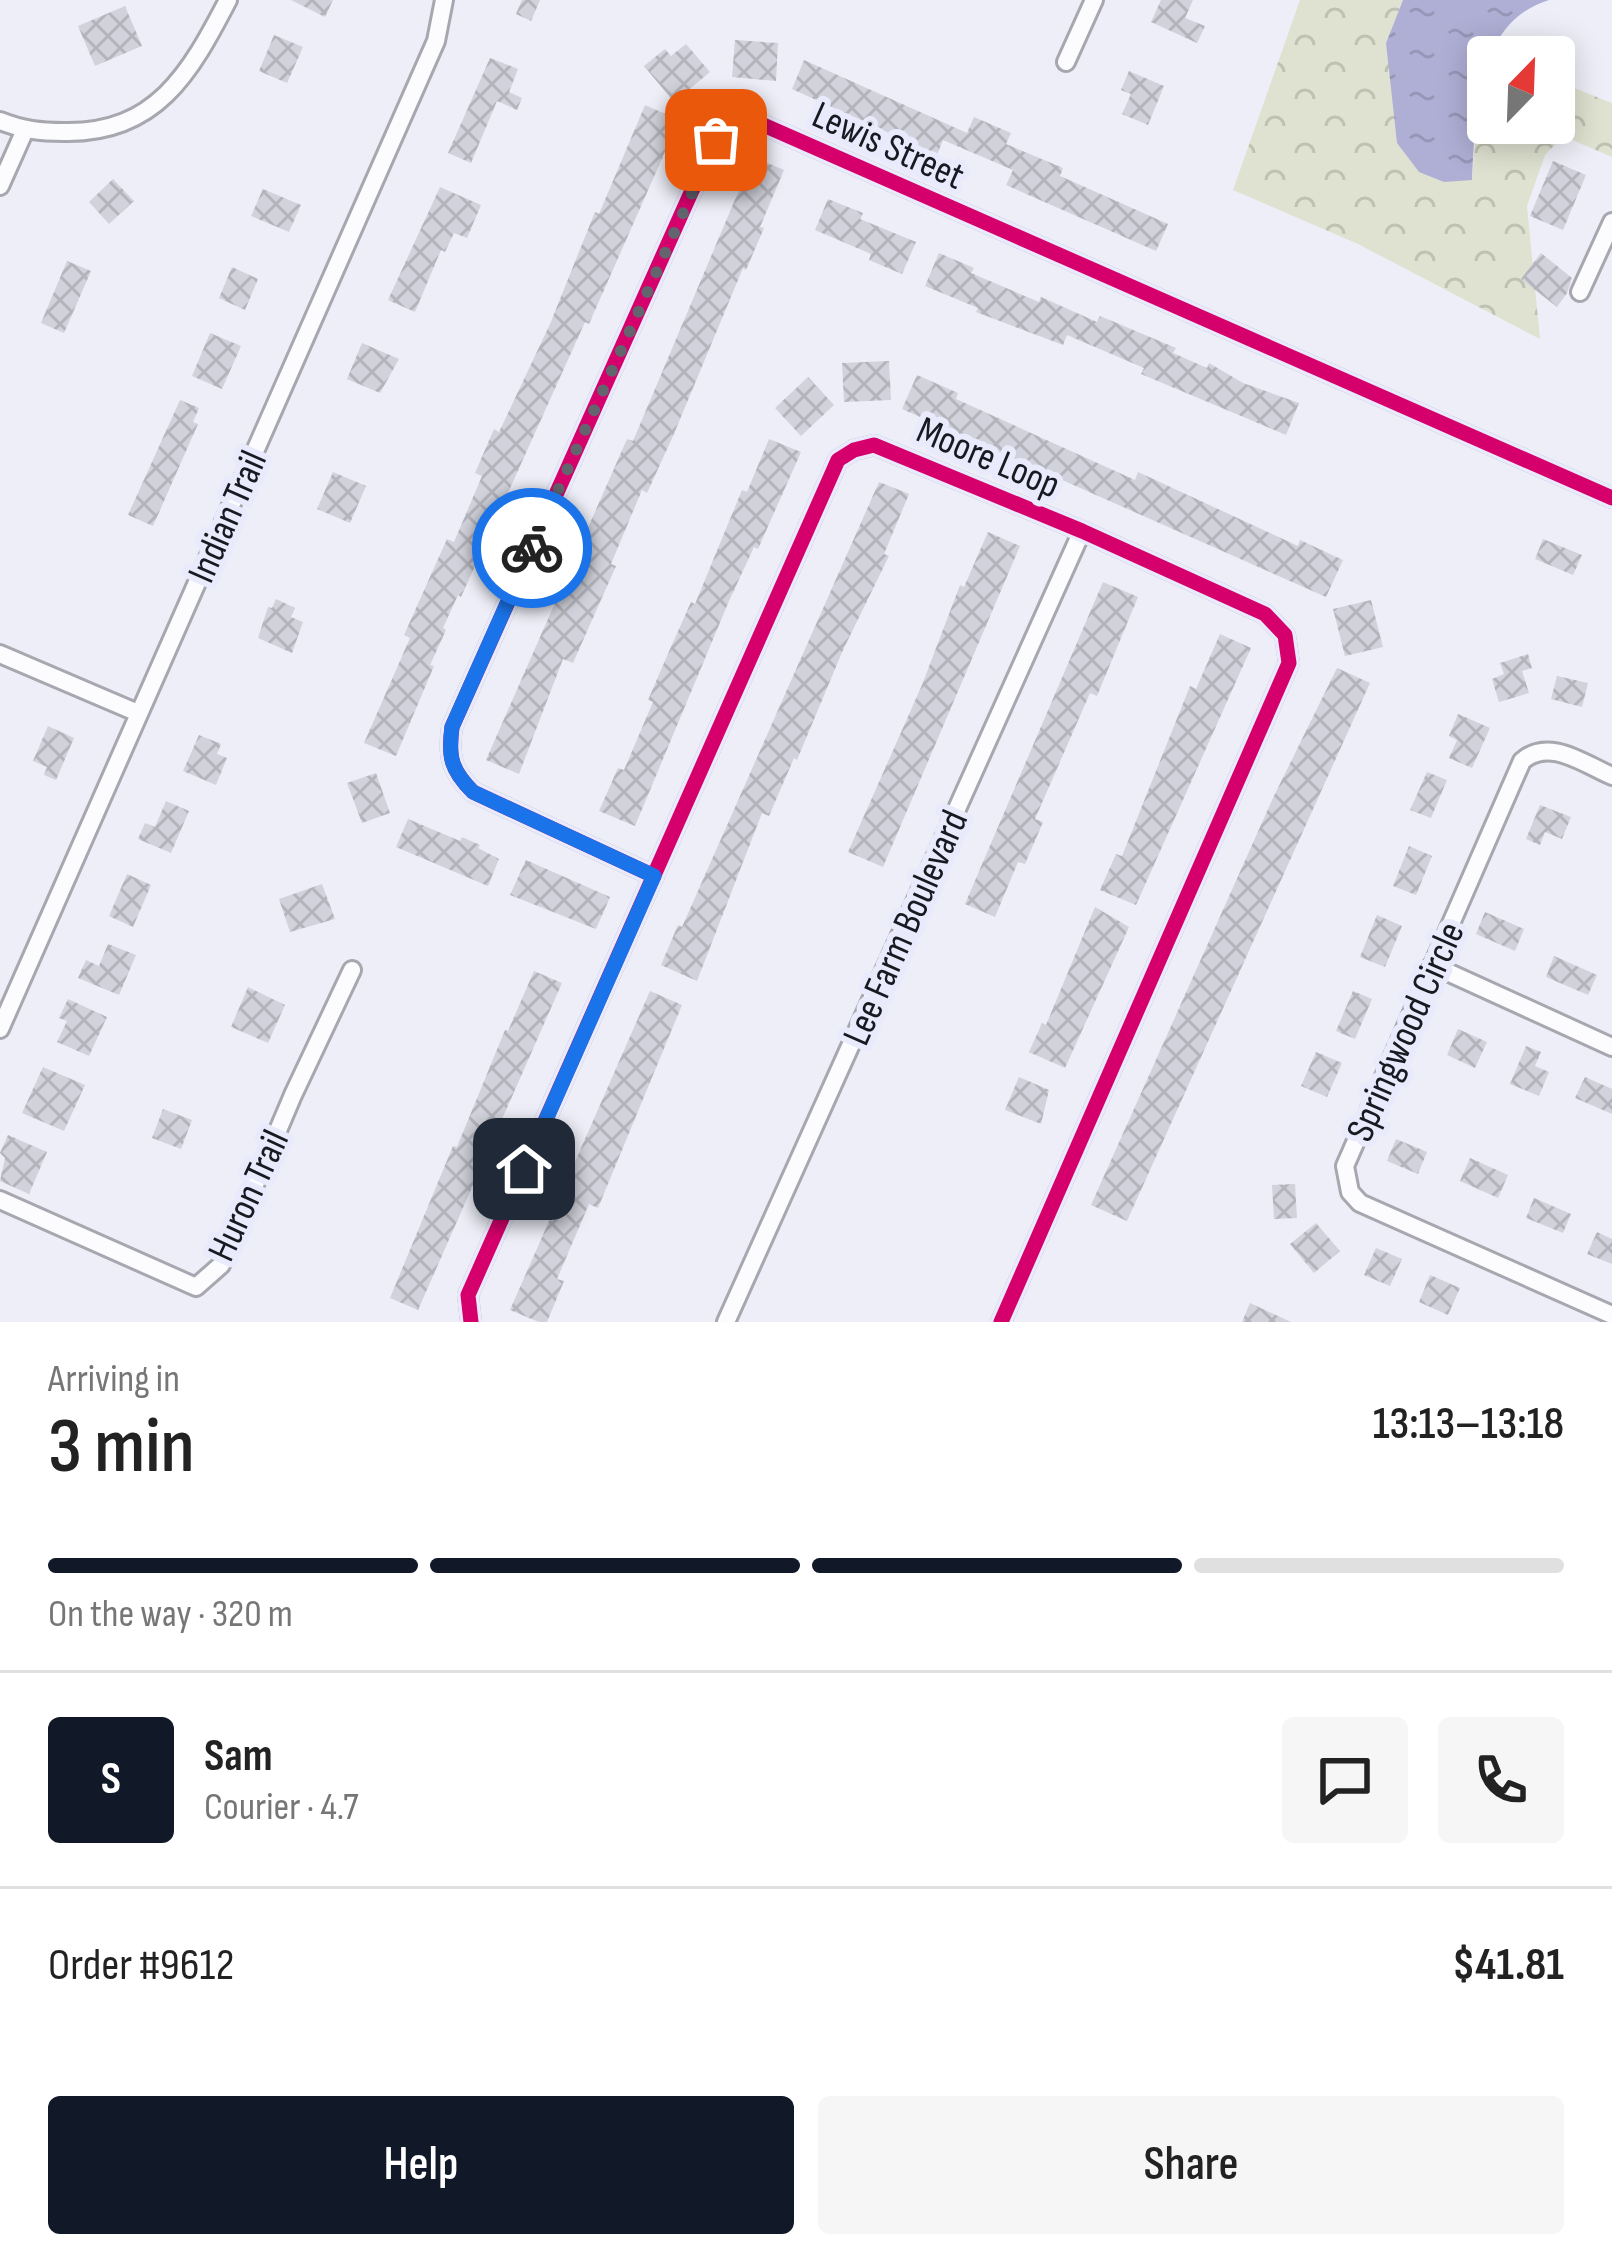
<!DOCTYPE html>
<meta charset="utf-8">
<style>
body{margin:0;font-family:"Sofia Sans Condensed",sans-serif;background:#f6f6f6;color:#222;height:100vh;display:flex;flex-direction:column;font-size:45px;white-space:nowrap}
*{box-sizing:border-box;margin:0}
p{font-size:39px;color:#767676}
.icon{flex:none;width:66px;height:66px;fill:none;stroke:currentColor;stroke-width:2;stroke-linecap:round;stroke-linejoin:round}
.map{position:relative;height:1322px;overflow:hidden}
.details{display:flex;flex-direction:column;background:#fff;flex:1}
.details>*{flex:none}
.needle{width:78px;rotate:23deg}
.tools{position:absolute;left:1467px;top:36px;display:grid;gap:24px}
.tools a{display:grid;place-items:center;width:108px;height:108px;border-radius:12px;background:#fff;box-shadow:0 6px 30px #0003;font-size:60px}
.pin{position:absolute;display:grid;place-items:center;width:102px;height:102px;color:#fff;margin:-51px;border-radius:24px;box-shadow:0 6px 18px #0006}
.courier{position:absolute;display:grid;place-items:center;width:120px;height:120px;margin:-60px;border:9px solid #1a73e8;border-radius:50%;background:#fff;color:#222;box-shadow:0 3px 15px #0007}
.headline em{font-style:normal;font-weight:600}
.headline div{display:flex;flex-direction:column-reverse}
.headline{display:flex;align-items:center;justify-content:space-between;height:204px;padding:0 48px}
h1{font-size:78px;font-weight:600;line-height:90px}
.bar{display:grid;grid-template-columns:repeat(4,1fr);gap:18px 12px;align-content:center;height:144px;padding:0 48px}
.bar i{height:15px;border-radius:9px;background:#e0e0e0}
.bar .current{background:#111827}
.bar p{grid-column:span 4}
.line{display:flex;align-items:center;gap:30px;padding:0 48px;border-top:3px solid #e0e0e0}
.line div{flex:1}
.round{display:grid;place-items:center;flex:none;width:126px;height:126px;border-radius:12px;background:#f6f6f6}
.primary-button{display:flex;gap:24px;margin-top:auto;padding:24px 48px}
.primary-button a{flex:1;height:138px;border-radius:12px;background:#111827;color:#fff;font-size:48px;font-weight:600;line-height:138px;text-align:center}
.primary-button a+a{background:#f6f6f6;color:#222}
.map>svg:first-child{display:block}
.forest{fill:url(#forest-crowns)}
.water{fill:url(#water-ripples)}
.building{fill:url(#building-cross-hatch)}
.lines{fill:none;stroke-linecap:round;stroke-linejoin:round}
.street-casing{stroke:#a7a7b0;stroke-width:22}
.street{stroke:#fcfcfe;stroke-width:16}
.cycleway-casing{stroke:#e9eafb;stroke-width:22}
.cycleway{stroke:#d6006c;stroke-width:15}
.done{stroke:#63646d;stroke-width:12;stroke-dasharray:0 21.6}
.route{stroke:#1a73e8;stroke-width:15}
.labels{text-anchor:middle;stroke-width:12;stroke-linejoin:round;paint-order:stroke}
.street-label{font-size:39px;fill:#191922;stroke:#e9eafb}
</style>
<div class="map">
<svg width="1612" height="1322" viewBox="0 0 1612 1322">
<defs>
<pattern id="forest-crowns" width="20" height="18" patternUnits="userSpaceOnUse" patternTransform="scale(3)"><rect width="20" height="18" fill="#dfe2d0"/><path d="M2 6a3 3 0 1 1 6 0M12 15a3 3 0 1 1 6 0" fill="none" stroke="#bfc1b2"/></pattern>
<pattern id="water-ripples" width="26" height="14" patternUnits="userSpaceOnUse" patternTransform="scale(3)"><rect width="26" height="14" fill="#afafd6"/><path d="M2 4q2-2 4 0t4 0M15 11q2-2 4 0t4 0" fill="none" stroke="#9696b7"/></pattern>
<pattern id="building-cross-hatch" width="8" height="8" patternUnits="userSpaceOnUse" patternTransform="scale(3)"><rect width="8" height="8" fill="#d2d2dc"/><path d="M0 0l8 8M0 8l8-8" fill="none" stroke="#b4b4bc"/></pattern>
</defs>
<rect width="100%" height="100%" fill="#edeef7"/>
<path class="forest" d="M 1300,0 L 1403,0 L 1386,43 L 1472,180 L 1479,91 L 1488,61 L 1488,123 L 1554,123 L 1554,80 L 1612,103 L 1612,157 L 1563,136 L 1545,155 L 1527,206 L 1540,339 L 1358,244 L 1233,190 Z"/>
<path class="water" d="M 1403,0 L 1549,0 C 1474,23 1476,116 1472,180 L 1444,182 L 1419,172 L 1397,143 L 1386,43 Z"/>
<path class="building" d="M 291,0 L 333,0 L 325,17 Z
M 522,0 L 540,0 L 531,21 L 516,14 Z
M 1161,0 L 1193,0 L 1185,18 L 1205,26 L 1197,43 L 1151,22 Z
M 125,6 L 142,46 L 95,66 L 78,26 Z
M 274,35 L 303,47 L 287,83 L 259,71 Z
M 735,40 L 778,43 L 776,81 L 732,77 Z
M 686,44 L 710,72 L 674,102 L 644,66 L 665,49 L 671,56 Z
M 490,58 L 518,69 L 509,92 L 522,98 L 517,110 L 497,101 L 471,163 L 448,153 Z
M 804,60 L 967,133 L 974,117 L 1011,133 L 1006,144 L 1063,168 L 1060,176 L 1168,224 L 1156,251 L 1006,185 L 1013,170 L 943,140 L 937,155 L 792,89 Z
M 1129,71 L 1164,86 L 1148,125 L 1122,114 L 1131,94 L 1121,90 Z
M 645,105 L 679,120 L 589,324 L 585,322 L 461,597 L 458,595 L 443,628 L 446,630 L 430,665 L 434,666 L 396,756 L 364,743 L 410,638 L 404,635 L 447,539 L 454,542 L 482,476 L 475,473 L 494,429 L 499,432 L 550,324 L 595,212 L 599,214 Z
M 753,157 L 784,170 L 760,227 L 764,228 L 746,270 L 743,268 L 673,436 L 647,493 L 642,490 L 611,564 L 616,566 L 573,663 L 563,659 L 519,774 L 486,760 L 627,439 L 633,441 Z
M 1553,161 L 1586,175 L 1563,230 L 1530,216 Z
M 113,179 L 134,201 L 109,224 L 89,202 Z
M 440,187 L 481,205 L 467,238 L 454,233 L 445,252 L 441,250 L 415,312 L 388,300 Z
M 263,189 L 301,205 L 289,232 L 251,216 Z
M 828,199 L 863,213 L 860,219 L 916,242 L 902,274 L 869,260 L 871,254 L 815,230 Z
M 939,253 L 974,268 L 971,273 L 1039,302 L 1041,297 L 1097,322 L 1100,316 L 1176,348 L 1173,353 L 1207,368 L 1209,363 L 1243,383 L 1299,403 L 1286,435 L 1141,374 L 1144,368 L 1067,335 L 1063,345 L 976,312 L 978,308 L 925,286 Z
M 1541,253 L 1572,278 L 1567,293 L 1557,307 L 1521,279 Z
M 67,261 L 91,271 L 64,333 L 41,323 Z
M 232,267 L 258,279 L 245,310 L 219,298 Z
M 210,333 L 241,346 L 222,389 L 192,376 Z
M 362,343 L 399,359 L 380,393 L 347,379 Z
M 889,361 L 891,400 L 844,402 L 842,363 Z
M 917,375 L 958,393 L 956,399 L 1135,480 L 1138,472 L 1298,546 L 1300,540 L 1343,560 L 1326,597 L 902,409 Z
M 808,377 L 834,405 L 801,436 L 775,408 Z
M 180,400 L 199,408 L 193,422 L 198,424 L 153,526 L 128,515 Z
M 769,439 L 801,452 L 758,549 L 754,547 L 729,601 L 635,826 L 599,811 L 618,768 L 624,770 L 653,702 L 648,700 L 667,656 L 691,602 L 695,604 L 742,490 L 747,492 Z
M 333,472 L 366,486 L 350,523 L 317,509 Z
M 879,482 L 909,494 L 884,554 L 889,556 L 843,650 L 797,760 L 794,758 L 769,816 L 762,813 L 697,981 L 661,965 L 678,925 L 682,927 Z
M 988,532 L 1020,546 L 883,867 L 848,852 L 922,685 L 960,585 L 964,587 Z
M 1543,539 L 1582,555 L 1573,575 L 1535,559 Z
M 1103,582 L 1138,597 L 1097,696 L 1090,693 L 1035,819 L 1043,822 L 1025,864 L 1018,862 L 995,917 L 965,904 Z
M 276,599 L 295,608 L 291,617 L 303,622 L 292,653 L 258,638 L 268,607 L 272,608 Z
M 1371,600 L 1383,647 L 1345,656 L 1333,609 Z
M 1220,634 L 1251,648 L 1136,905 L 1100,890 L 1116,854 L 1122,856 L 1190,686 L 1196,689 Z
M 1528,654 L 1532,668 L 1522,671 L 1529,693 L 1499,702 L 1492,679 L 1504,674 L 1500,663 Z
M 1337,668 L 1370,683 L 1127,1221 L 1091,1205 L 1273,798 Z
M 1557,676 L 1588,683 L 1582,707 L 1551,699 Z
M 1458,714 L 1490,728 L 1472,768 L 1449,758 L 1457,740 L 1449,736 Z
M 48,726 L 74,738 L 56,780 L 44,775 L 47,767 L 33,761 Z
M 199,735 L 221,744 L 217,754 L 227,758 L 216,785 L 183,771 Z
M 1427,772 L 1447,780 L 1431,818 L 1410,810 Z
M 376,773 L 390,813 L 362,823 L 347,783 Z
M 166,801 L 189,811 L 171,853 L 138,839 L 145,823 L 155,827 Z
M 1540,805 L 1571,817 L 1562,839 L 1545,832 L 1540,845 L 1526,839 Z
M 408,819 L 460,841 L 462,837 L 480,845 L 478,848 L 499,859 L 488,886 L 396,847 Z
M 1409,846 L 1432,856 L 1416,895 L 1393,886 Z
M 526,860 L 610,897 L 596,929 L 510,895 Z
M 127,874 L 151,885 L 133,927 L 109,916 Z
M 322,884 L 335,919 L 290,932 L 279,899 Z
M 1095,907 L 1129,927 L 1065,1068 L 1029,1052 L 1042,1023 L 1046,1025 Z
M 1485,912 L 1524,929 L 1515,951 L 1476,934 Z
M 1377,915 L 1402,926 L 1385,967 L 1360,957 Z
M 108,944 L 136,955 L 119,995 L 78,978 L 86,960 L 99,966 Z
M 1554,956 L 1597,975 L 1588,995 L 1546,977 Z
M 534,971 L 562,983 L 418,1310 L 390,1298 L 453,1146 L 457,1147 L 505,1030 L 508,1031 Z
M 248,987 L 285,1005 L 268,1043 L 231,1027 Z
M 650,991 L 682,1005 L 598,1208 L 589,1204 L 557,1279 L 564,1281 L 547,1322 L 539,1322 L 510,1310 Z
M 1353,991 L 1372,999 L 1355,1039 L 1336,1031 Z
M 68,999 L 107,1017 L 89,1056 L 57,1042 L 67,1021 L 59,1018 Z
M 1458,1029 L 1487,1042 L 1475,1068 L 1447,1055 Z
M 1526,1046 L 1541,1052 L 1535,1066 L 1549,1072 L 1539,1096 L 1510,1084 Z
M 1316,1052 L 1342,1063 L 1327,1097 L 1301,1086 Z
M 43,1067 L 85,1085 L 64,1131 L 22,1113 Z
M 1019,1077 L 1049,1090 L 1041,1124 L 1005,1110 Z
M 1585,1077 L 1612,1089 L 1612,1114 L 1575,1098 Z
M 163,1109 L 192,1120 L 181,1149 L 152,1138 Z
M 8,1135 L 47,1152 L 29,1194 L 0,1181 L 5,1158 L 0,1153 Z
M 1396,1139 L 1427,1152 L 1418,1174 L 1387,1161 Z
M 1470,1158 L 1508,1175 L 1498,1198 L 1460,1181 Z
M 1295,1184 L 1297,1218 L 1274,1219 L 1272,1185 Z
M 1534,1198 L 1571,1214 L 1563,1233 L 1526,1218 Z
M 1316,1223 L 1340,1251 L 1314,1273 L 1290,1244 Z
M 1597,1232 L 1612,1239 L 1612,1264 L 1587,1254 Z
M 1376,1248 L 1402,1259 L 1390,1286 L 1364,1275 Z
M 1430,1275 L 1460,1288 L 1448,1315 L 1419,1302 Z
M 1250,1303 L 1291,1322 L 1242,1322 Z"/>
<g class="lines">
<defs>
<path id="street" d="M 1066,62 L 1094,0
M 0,121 C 22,130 41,132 64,132 C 156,134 190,73 228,0
M 0,186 L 25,130
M 1580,292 L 1612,222
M 0,654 L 138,713
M 1612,776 C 1584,764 1549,737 1522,761 L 1345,1166 L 1350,1192 L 1360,1203 L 1612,1315
M 654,876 L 473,792 C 451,770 448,757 452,727 L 715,139 L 732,127 L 759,123 L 1612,498
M 1432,965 L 1612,1047
M 0,1029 L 436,41 L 444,0
M 0,1200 L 196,1287 L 221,1265 L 293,1095 L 352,970
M 471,1322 L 468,1295 L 838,460 L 854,450 L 874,445 L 1082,531 L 1265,614 L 1285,635 L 1289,663 L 1001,1322
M 726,1322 L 1082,531"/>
</defs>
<use href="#street" class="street-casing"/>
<use href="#street" class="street"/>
<defs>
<path id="cycleway" d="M 654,876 L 473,792 C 451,770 448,757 452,727 L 715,139 L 732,127 L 759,123 L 1612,498
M 471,1322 L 468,1295 L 838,460 L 854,450 L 874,445 L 1082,531 L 1265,614 L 1285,635 L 1289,663 L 1001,1322"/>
</defs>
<use href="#cycleway" class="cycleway-casing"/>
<use href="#cycleway" class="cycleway"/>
</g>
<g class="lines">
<path class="done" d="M 532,548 L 716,140"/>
<path class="route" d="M 524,1169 L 654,876 L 473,792 C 451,770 448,757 452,727 L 532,548"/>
</g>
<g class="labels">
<g class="street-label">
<text transform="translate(889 144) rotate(24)" y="14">Lewis Street</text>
<text transform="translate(989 456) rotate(23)" y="14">Moore Loop</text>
<text transform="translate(226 516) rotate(-66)" y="14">Indian Trail</text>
<text transform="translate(904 927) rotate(-66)" y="14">Lee Farm Boulevard</text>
<text transform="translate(1404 1031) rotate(-66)" y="14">Springwood Circle</text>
<text transform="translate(247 1195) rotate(-65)" y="14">Huron Trail</text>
</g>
</g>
</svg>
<div class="tools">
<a><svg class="needle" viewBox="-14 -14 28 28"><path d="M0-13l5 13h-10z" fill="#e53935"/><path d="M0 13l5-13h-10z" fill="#767676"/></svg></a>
</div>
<div class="pin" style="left:716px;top:140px;background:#ea580c"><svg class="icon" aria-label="bag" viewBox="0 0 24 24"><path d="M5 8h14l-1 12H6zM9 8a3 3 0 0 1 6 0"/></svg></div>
<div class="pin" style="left:524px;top:1169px;background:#1f2937"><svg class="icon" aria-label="home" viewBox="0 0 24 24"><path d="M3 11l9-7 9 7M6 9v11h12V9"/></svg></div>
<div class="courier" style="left:532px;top:548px"><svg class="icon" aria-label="bike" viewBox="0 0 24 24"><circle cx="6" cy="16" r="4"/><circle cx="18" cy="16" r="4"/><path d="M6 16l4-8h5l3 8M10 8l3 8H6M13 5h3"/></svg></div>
</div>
<section class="details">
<div class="headline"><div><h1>3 min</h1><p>Arriving in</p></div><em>13:13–13:18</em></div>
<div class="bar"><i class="current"></i><i class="current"></i><i class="current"></i><i></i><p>On the way · 320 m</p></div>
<div class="line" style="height:216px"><b class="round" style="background:#111827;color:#fff">S</b><div><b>Sam</b><p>Courier · 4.7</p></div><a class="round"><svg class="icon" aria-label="chat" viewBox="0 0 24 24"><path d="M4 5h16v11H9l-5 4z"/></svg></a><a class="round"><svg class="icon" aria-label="phone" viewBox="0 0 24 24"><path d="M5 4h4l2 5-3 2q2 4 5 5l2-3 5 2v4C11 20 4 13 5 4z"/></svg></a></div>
<div class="line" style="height:156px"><div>Order #9612</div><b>$41.81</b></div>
<div class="primary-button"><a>Help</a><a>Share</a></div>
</section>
